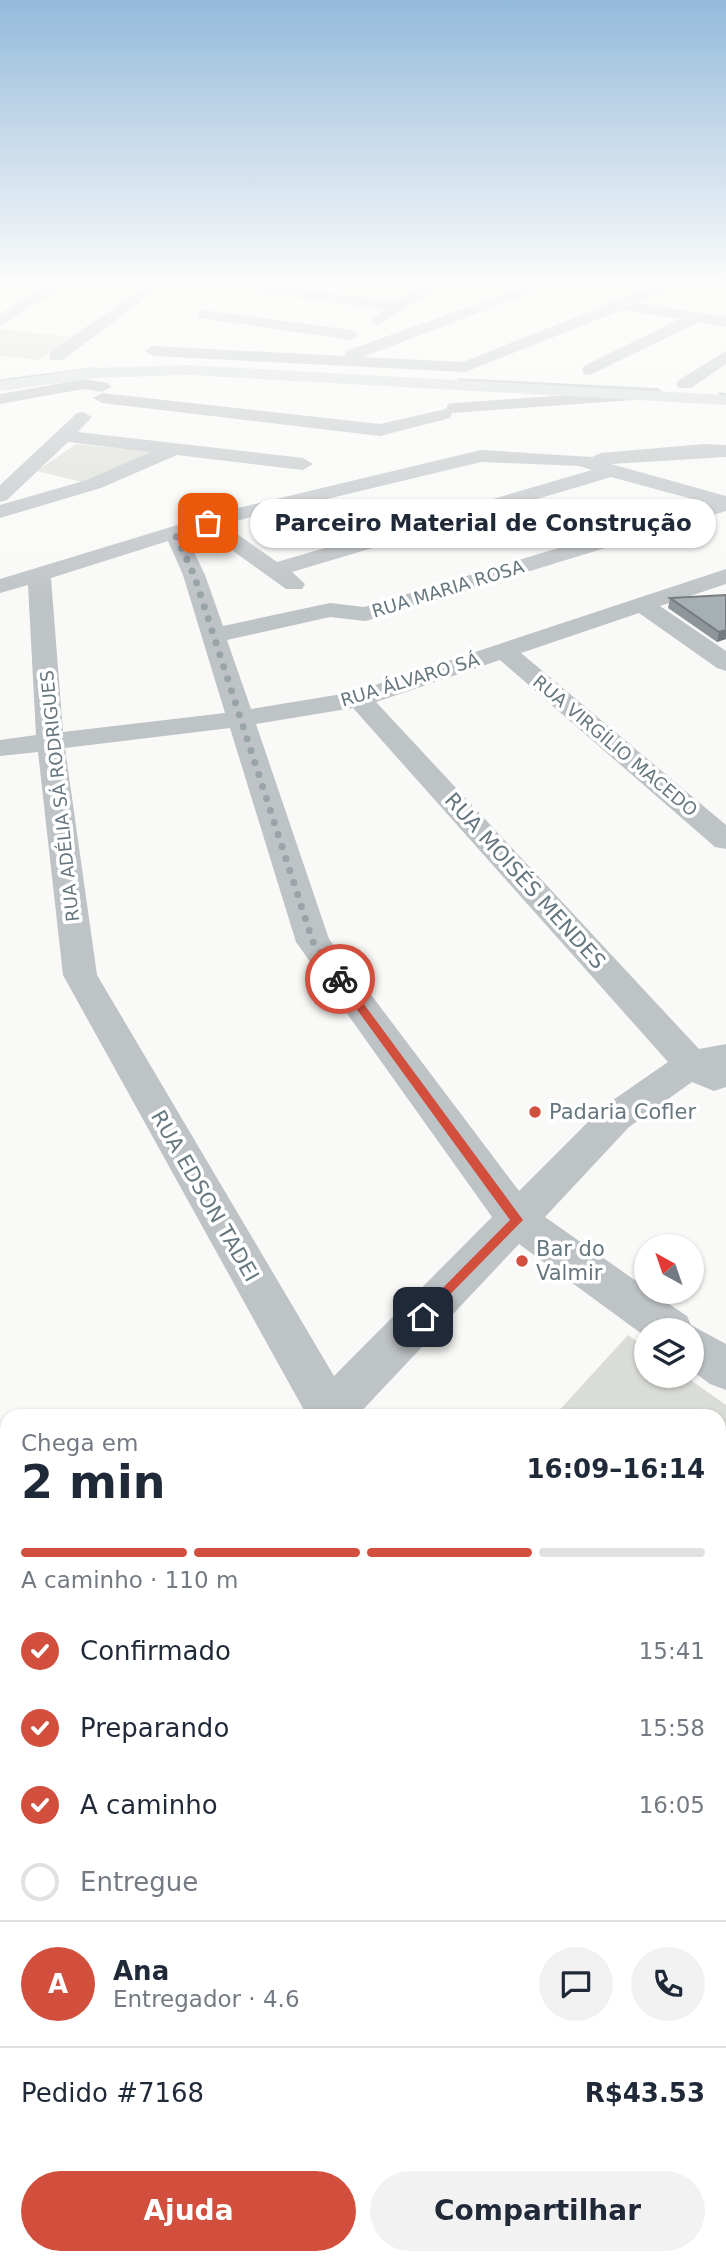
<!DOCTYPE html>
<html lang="pt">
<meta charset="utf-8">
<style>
body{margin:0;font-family:"DejaVu Sans",sans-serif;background:#f2f2f3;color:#1f2937;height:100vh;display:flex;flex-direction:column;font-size:26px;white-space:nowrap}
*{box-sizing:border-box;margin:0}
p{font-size:23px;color:#747a83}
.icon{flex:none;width:38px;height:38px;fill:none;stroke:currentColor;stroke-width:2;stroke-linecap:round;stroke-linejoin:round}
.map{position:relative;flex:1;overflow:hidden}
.side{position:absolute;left:0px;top:1409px;width:726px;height:856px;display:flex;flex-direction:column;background:#fff;border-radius:21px 21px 0 0;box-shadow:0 2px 5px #0004}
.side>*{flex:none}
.needle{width:46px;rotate:320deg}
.tools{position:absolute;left:634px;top:1234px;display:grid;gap:14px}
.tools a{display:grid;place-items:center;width:70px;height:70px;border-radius:50%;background:#fff;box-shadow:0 2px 5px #0004;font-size:35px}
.pin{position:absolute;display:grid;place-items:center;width:60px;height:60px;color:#fff;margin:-30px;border-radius:14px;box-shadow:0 4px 10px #0006}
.courier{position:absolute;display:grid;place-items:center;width:70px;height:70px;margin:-35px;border:5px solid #d24f3e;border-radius:50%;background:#fff;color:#222;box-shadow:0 2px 9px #0007}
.bubble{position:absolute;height:49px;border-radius:24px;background:#fff;box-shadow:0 2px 5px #0004;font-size:23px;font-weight:800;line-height:49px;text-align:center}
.headline em{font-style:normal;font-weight:800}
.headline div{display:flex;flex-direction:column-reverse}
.headline{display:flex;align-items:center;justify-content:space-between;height:119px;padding:0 21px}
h1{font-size:46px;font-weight:800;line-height:52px}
.bar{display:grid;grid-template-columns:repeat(4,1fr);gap:10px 7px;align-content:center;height:84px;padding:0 21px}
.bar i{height:9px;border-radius:5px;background:#e0e1e3}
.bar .on{background:#d24f3e}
.bar p{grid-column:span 4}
.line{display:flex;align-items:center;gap:18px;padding:0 21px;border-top:2px solid #e0e1e3}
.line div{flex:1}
.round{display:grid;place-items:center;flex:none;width:74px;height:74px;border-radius:37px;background:#f2f2f3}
ol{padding:0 21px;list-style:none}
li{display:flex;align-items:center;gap:21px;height:77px}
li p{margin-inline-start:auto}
li .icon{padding:7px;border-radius:50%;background:#d24f3e;color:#fff;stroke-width:4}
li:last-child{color:#747a83}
li i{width:38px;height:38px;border:4px solid #e0e1e3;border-radius:50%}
.button{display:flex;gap:14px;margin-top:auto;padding:14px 21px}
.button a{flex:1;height:80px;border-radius:42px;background:#d24f3e;color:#fff;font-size:28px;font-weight:800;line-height:80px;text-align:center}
.button a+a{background:#f2f2f3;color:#1f2937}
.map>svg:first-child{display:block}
.green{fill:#daddd7}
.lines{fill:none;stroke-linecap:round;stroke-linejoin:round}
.stream{stroke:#b7c3c5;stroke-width:3.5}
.minor{fill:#bec3c6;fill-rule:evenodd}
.major{fill:#d6dbdd;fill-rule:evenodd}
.wall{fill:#8f969a}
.shaded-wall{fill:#747a7d}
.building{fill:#a6afb3;stroke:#747a7d;stroke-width:2}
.route{fill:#d24f3e}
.done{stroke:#99a4a9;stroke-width:7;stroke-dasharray:0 12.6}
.poi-dot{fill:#d24f3e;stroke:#fff;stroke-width:2.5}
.labels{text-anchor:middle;stroke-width:7;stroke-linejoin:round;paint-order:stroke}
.far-street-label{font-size:18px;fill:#66777f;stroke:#fff}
.street-label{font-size:21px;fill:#66777f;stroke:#fff}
.poi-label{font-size:21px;fill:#66777f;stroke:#fff;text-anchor:start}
</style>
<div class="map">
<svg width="726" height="2264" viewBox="0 0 726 2264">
<rect width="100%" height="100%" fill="#f9f9f7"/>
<path class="green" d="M 0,329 L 70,337 L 39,360 L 0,356 Z
M 76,444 L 150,451 L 152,454 L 82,482 L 37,471 Z
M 628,1335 L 646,1347 L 646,1376 L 685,1376 L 726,1405 L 726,1541 L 721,1548 L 719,1416 L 554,1416 Z"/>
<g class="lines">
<path class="stream" d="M 459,380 L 658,390
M 0,381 L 95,369
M 720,394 L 726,395"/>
<path class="minor" d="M 47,285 L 65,285 L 0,326 L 0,314 Z
M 147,285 L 164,285 L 62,360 L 50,360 L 50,352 Z
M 233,285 L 273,285 L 396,302 L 424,285 L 442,285 L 378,325 L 370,320 L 384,310 L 240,289 Z
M 530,285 L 551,285 L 363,357 L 463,362 L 656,285 L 677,285 L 638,303 L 726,317 L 726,327 L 699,322 L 590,375 L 584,374 L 582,370 L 584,366 L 680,319 L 622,310 L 465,372 L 153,356 L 145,351 L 153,346 L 344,356 L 346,351 Z
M 204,310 L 351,330 L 359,335 L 351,340 L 199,318 L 199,312 Z
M 726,351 L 726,364 L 691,388 L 679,388 L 676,384 L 679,380 Z
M 84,379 L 108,383 L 111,387 L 102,392 L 84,389 L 0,404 L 0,394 Z
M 655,389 L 661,390 L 664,394 L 661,398 L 452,413 L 450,418 L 380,436 L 102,403 L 93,398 L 102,393 L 380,424 L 446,409 L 448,404 L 454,403 Z
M 83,412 L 92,417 L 78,432 L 303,458 L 313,464 L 303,470 L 177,455 L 101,488 L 0,518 L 0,505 L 87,480 L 151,452 L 68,442 L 7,500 L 0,502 L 0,485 L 77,413 Z
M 704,444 L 726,445 L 726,457 L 611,464 L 726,496 L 726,511 L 373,619 L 365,621 L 330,617 L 227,640 L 251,709 L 354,692 L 726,569 L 726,584 L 660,606 L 726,651 L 726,671 L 717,668 L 639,613 L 521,653 L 726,825 L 726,849 L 715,847 L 500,660 L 376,702 L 699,1049 L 726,1044 L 726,1087 L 714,1091 L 692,1082 L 629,1127 L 545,1217 L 646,1288 L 646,1292 L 651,1292 L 687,1316 L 691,1325 L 726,1344 L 726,1390 L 710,1384 L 691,1370 L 691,1330 L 646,1330 L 646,1337 L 519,1244 L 357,1416 L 303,1416 L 305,1412 L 63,975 L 38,752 L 0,756 L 0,740 L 36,735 L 28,585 L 0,593 L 0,579 L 217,513 L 481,450 L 592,457 L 601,453 ZM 481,462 L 579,466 L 592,470 L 277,562 L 223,524 ZM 611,477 L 707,503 L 364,607 L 330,603 L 223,626 L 205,575 L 186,535 L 204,530 L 286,589 L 302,589 L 305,584 L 292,572 ZM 168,541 L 183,575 L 225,713 L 63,732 L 51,578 ZM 353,708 L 668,1062 L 603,1107 L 519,1191 L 329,939 L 256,724 ZM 230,728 L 296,942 L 492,1217 L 334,1376 L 97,975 L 65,748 Z
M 0,1561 L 7,1564 L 7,1623 L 0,1620 Z
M 719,1749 L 726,1752 L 726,1811 L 719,1809 Z
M 7,1995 L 7,2066 L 0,2069 L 0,1998 Z
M 726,2153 L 726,2232 L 719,2235 L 719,2156 Z
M 719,2241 L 726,2258 L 724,2264 L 652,2264 L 654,2258 L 719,2258 Z
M 478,2258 L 552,2258 L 554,2264 L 480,2264 Z"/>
<path class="major" d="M 187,365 L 726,395 L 726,405 L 187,375 L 95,378 L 0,391 L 0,381 L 95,368 Z"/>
</g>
<path class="wall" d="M 726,595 L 726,639 L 717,642 L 668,608 L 670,598 Z"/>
<path class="shaded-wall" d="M 726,630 L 726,639 L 717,642 L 719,632 Z"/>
<path class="building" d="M 726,595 L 726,630 L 719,632 L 670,598 Z"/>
<linearGradient id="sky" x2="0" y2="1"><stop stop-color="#94bada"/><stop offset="0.47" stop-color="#fcfcfb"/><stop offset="1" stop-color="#fcfcfb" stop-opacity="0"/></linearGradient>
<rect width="726" height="602" fill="url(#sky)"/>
<path class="route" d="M 337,977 L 344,977 L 523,1220 L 423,1322 L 418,1321 L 418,1313 L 510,1220 L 337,982 Z"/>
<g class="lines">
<path class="done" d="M 208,523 L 175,534 L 194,575 L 313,942 L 340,979"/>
</g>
<g class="poi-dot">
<circle cx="535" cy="1112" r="7"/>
<circle cx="522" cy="1261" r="7"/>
</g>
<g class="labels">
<g class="far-street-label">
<text transform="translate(448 589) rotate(-17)" y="6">RUA MARIA ROSA</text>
<text transform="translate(410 680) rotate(-17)" y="6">RUA ÁLVARO SÁ</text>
<text transform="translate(615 746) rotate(40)" y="6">RUA VIRGÍLIO MACEDO</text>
<text transform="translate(60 796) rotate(-96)" y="6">RUA ADÉLIA SÁ RODRIGUES</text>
</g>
<g class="street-label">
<text transform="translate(525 881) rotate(48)" y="7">RUA MOISÉS MENDES</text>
<text transform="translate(205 1196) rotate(60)" y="7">RUA EDSON TADEI</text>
</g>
<g class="poi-label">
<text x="549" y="1119">Padaria Cofler</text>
<text x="536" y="1256">Bar do<tspan x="536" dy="24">Valmir</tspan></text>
</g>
</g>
</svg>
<div class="tools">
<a><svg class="needle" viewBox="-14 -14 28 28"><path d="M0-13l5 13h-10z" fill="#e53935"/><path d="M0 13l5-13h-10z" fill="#747a83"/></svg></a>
<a><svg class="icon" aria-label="layers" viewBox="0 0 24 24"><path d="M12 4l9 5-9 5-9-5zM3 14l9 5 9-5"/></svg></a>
</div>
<div class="pin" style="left:208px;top:523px;background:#ea580c"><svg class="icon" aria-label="bag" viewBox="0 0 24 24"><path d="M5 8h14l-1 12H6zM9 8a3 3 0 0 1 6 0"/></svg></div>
<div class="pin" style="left:423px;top:1317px;background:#1f2937"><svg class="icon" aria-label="home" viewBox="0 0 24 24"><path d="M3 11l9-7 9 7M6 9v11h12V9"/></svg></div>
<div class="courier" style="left:340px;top:979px"><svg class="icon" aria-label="bike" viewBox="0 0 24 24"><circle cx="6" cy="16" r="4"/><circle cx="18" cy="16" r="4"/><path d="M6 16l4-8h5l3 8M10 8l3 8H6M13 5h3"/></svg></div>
<div class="bubble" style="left:250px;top:499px;width:466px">Parceiro Material de Construção</div>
<section class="side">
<div class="headline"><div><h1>2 min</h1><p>Chega em</p></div><em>16:09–16:14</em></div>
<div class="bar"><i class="on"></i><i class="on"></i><i class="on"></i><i></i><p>A caminho · 110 m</p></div>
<ol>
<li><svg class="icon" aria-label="check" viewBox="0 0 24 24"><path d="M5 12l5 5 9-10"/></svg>Confirmado<p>15:41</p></li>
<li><svg class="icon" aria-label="check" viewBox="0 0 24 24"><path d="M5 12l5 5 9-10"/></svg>Preparando<p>15:58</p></li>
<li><svg class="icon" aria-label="check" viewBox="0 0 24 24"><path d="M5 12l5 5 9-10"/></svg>A caminho<p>16:05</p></li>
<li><i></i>Entregue</li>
</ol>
<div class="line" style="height:126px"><b class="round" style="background:#d24f3e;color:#fff">A</b><div><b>Ana</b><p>Entregador · 4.6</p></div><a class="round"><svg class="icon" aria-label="chat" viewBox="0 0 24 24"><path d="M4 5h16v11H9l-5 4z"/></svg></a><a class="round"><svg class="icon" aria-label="phone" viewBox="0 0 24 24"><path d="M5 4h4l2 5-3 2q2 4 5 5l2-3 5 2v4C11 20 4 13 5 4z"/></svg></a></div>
<div class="line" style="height:91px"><div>Pedido #7168</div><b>R$43.53</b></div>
<div class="button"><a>Ajuda</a><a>Compartilhar</a></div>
</section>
</div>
